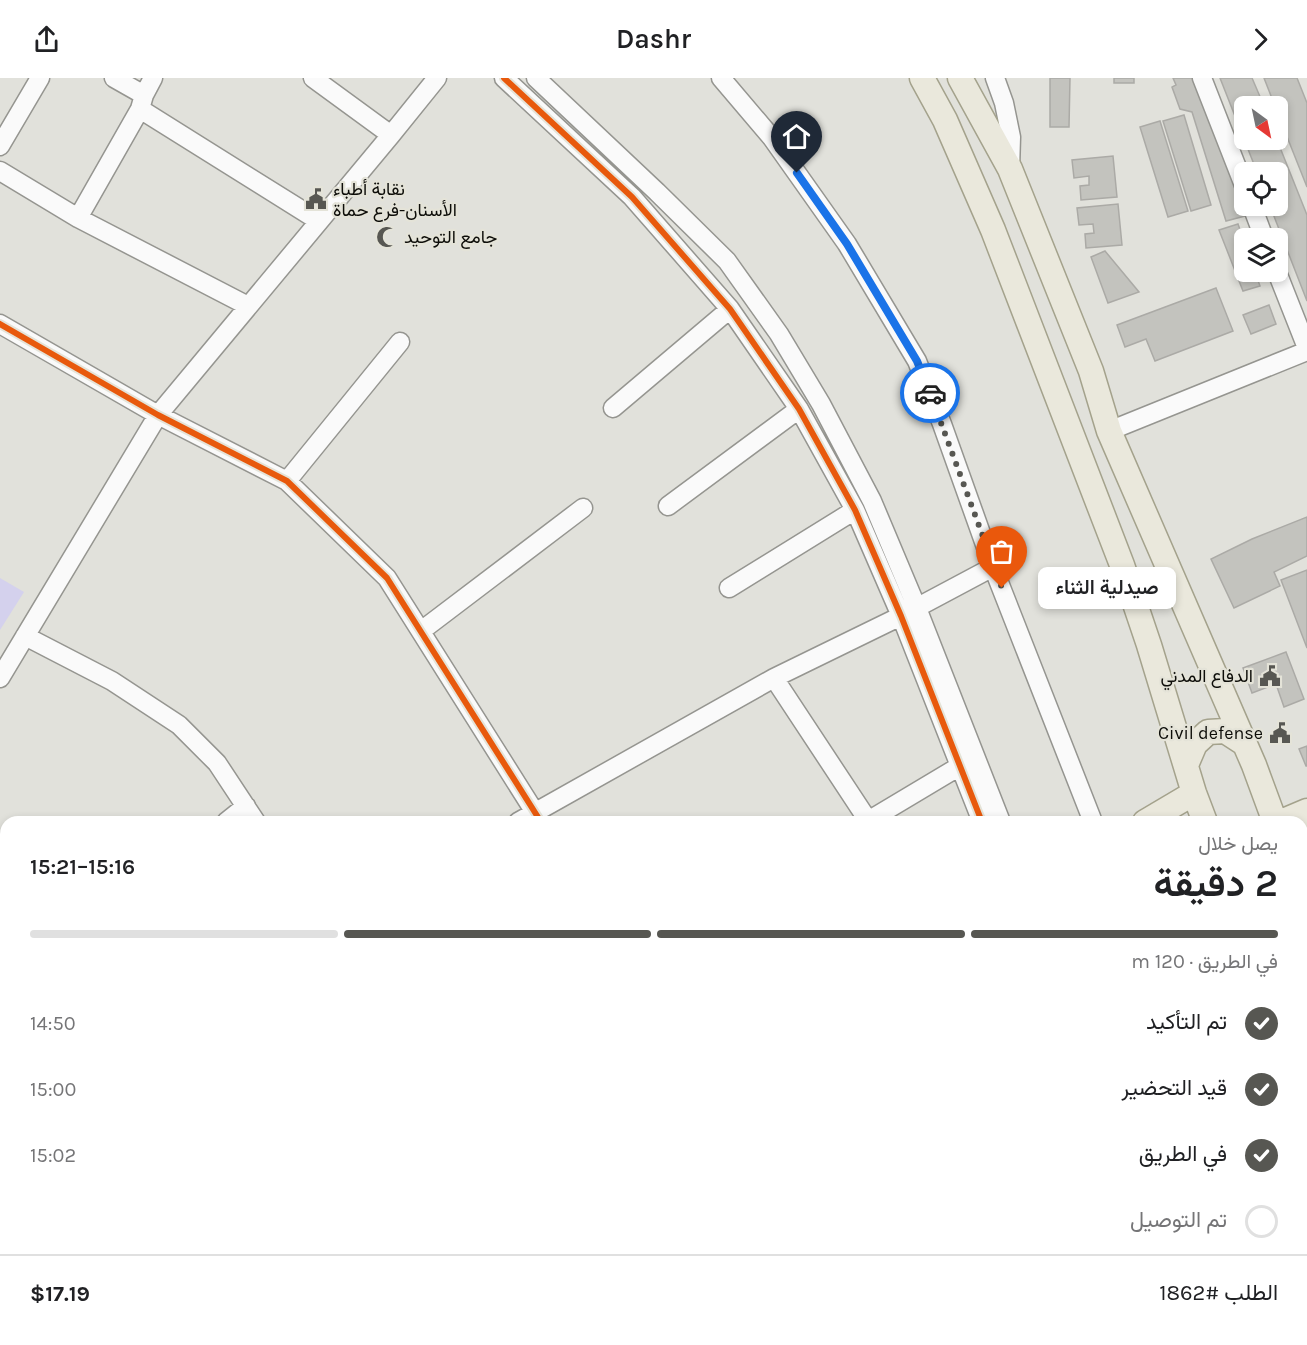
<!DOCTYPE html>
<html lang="ar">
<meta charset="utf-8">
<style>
body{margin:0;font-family:Karla,Vazirmatn,sans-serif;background:#f2f2f2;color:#202124;direction:rtl;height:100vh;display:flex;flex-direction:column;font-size:22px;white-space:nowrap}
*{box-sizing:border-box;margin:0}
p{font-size:20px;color:#757577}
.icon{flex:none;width:33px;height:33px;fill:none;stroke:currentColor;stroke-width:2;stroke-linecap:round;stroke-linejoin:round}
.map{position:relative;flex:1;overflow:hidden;direction:ltr}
.sheet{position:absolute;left:0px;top:738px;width:1308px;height:530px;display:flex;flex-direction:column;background:#fff;border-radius:18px 18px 0 0;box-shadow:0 3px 9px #0003;direction:rtl}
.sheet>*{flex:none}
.needle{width:39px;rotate:147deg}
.controls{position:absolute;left:1234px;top:18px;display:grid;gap:12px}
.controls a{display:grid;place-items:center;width:54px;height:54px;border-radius:9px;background:#fff;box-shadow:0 3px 9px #0003;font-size:30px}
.pin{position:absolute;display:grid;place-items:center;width:51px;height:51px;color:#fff;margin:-62px -26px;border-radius:50% 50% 50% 0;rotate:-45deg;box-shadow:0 0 6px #0007}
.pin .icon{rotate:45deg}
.courier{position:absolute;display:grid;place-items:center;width:60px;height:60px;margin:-30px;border:4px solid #1a73e8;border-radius:50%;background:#fff;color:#222;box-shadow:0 2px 8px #0007}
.bubble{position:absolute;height:42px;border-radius:9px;background:#fff;box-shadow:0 3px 9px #0003;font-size:20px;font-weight:600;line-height:42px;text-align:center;direction:rtl}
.head em{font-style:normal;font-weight:600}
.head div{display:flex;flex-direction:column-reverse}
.head{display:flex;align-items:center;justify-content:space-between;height:102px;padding:0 30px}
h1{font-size:39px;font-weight:600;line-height:45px}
.bar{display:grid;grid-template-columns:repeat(4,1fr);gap:9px 6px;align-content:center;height:72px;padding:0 30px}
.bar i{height:8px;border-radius:4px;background:#e0e0e0}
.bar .on{background:#575752}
.bar p{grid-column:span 4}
.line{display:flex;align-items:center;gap:15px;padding:0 30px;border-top:2px solid #e0e0e0}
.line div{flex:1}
ol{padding:0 30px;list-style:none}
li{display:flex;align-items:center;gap:18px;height:66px}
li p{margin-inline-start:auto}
li .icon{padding:6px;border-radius:50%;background:#575752;color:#fff;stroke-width:4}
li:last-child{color:#757577}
li i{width:33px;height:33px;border:3px solid #e0e0e0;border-radius:50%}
header{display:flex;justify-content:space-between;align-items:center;height:78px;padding:0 30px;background:#fff;font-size:27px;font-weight:600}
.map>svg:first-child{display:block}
.green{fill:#d4d1ed}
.water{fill:#b0a7e0}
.building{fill:#c3c3be;stroke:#abaaa6;stroke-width:1.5}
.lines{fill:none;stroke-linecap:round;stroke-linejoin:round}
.minor-casing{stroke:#959590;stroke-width:21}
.major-casing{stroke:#a4a28c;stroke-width:27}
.minor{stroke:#fafafa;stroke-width:18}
.major{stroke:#eae8dc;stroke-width:24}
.cycleway-casing{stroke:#e4e3d8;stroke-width:10}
.cycleway{stroke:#e8590c;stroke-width:6}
.done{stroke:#575752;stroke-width:6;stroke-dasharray:0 10.8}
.route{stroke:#1a73e8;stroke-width:8}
.labels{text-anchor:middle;stroke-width:4.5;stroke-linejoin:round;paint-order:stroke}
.poi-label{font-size:18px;fill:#0d0d09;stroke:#e4e3d8;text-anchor:start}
</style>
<header><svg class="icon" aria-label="forward" viewBox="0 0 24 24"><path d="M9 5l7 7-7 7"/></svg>Dashr<svg class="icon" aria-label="share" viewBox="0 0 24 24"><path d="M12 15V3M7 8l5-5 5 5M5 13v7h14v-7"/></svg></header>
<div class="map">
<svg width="1307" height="1267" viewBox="0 0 1307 1267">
<rect width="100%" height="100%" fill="#e1e1db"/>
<path class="green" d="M 0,500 L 24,514 L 0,552 Z"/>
<path class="water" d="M 2,780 L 6,782 L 6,826 L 0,823 L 0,783 Z"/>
<path class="building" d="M 1050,0 L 1070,0 L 1069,49 L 1050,49 Z
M 1114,0 L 1134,0 L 1134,5 L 1114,5 Z
M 1173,0 L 1193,0 L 1249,137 L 1226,143 L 1192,34 L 1180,31 L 1172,9 L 1176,7 Z
M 1220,0 L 1252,0 L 1264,28 L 1245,28 L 1245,62 L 1277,62 L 1307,137 L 1307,223 L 1270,128 L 1278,128 L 1278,94 L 1257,94 Z
M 1264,0 L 1297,0 L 1307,25 L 1307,109 L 1278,36 L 1278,28 L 1275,28 Z
M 1184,37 L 1211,127 L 1191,133 L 1163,43 Z
M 1160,43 L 1188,133 L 1168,139 L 1140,49 Z
M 1113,78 L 1117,119 L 1081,122 L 1080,108 L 1089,107 L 1089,98 L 1074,100 L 1072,82 Z
M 1118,126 L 1122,167 L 1086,170 L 1085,156 L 1094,155 L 1093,146 L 1079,147 L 1077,130 Z
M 1238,146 L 1245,166 L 1245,194 L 1255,194 L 1260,208 L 1243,213 L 1219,152 Z
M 1105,173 L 1139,214 L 1108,225 L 1091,179 Z
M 1216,210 L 1233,253 L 1155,283 L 1146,261 L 1125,269 L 1117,247 Z
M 1269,227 L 1276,246 L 1251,256 L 1243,237 Z
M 1307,439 L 1307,478 L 1274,494 L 1280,508 L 1234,530 L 1211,481 L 1252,461 Z
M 1307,492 L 1307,570 L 1281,502 Z
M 1286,574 L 1304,621 L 1284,629 L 1276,606 L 1252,615 L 1243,590 Z
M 1307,668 L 1307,688 L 1306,688 L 1299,671 Z
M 378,1262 L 410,1262 L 402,1267 L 382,1267 Z"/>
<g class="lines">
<defs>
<path id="minor" d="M 114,0 L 144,17
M 313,0 L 391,57
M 504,0 L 632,119 L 730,231 L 799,331 L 855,432 L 901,538 L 982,744
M 536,0 L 657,114 L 727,183 L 779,256 L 821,326 L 872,423 L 917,530 L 1001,744
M 721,0 L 772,60 L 847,166 L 917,283 L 942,346 L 993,489 L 1093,744
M 995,0 L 1004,25 L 1011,59 L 1010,91
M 1202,0 L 1245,110
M 140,31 L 319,143
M 0,68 L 40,0
M 0,93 L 78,140 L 248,228
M 1252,128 L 1264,160
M 78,140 L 140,31 L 144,17 L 153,0
M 1277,194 L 1307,270
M 0,246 L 158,337 L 287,403 L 387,500 L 541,744
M 613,330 L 730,231
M 1109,353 L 1307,273
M 287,403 L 400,264
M 668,428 L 799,331
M 729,510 L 855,432
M 421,553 L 583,430
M 25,558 L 112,603 L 179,647 L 217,685 L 256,744
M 0,600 L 158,337 L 391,57 L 437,0
M 774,600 L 869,744
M 868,743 L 960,688
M 226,744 L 246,728
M 518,744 L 774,600 L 901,538 L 993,489
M 0,940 L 6,935
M 0,965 L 6,975
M 1302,1163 L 1307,1161
M 0,1201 L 6,1211
M 37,1262 L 40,1267
M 174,1262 L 177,1267
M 416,1262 L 420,1267
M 544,1262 L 548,1267
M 952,1262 L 954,1267
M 1178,1262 L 1180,1267
M 1201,1262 L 1203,1267
M 1293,1262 L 1295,1267
M 4,1267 L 12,1262
M 1031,1267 L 1046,1262"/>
<path id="major" d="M 922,0 L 945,42 L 993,152 L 1122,487 L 1149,567 L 1194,715 L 1205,744
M 960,0 L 1010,91 L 1091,293 L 1109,353 L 1254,687 L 1275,744
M 1186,687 L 1195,666 L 1208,654 L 1225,653 L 1245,666
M 1145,744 L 1194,715
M 1281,744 L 1307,733
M 1302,755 L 1307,753
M 1302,815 L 1307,827
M 1302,946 L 1307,955
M 1302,995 L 1307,1010
M 781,1262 L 783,1267
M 814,1262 L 816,1267
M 277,1267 L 286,1262
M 340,1267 L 349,1262"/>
</defs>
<use href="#minor" class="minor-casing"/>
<use href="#major" class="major-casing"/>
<use href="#minor" class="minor"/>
<use href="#major" class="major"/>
<defs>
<path id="cycleway" d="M 504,0 L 632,119 L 730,231 L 799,331 L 855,432 L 901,538 L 982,744
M 0,246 L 158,337 L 287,403 L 387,500 L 541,744"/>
</defs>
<use href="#cycleway" class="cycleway-casing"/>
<use href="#cycleway" class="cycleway"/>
</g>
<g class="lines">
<path class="done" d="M 930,315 L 1002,510"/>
<path class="route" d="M 797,95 L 847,166 L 917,283 L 930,315"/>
</g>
<defs>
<symbol id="civic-bare" viewBox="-9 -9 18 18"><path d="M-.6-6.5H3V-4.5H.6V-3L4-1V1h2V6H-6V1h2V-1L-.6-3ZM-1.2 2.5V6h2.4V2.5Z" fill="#575752" stroke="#e4e3d8" stroke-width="2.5" paint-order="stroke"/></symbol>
<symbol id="mosque-bare" viewBox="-9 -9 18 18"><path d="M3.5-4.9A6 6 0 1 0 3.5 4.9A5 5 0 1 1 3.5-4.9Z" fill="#575752" stroke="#e4e3d8" stroke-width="2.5" paint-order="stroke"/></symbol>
</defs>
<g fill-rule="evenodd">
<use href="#civic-bare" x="301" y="106" width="30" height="30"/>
<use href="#mosque-bare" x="372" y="144" width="30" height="30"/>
<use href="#civic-bare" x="1255" y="583" width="30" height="30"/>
<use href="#civic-bare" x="1265" y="640" width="30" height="30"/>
</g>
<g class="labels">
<g class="poi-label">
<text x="333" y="117">نقابة أطباء<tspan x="333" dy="21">الأسنان-فرع حماة</tspan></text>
<text x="404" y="165">جامع التوحيد</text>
<text x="1253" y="604" text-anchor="end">الدفاع المدني</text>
<text x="1263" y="661" text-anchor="end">Civil defense</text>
</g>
</g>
</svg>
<div class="controls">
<a><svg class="needle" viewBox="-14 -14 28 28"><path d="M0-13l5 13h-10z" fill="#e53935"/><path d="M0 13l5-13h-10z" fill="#757577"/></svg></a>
<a><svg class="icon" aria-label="locate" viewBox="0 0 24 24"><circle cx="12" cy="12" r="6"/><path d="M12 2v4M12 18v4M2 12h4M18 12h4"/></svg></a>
<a><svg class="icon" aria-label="layers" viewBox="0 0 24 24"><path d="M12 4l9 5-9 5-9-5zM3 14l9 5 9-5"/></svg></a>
</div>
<div class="pin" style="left:1002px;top:510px;background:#ea580c"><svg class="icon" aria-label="bag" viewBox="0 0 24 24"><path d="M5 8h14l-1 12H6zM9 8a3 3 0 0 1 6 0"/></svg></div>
<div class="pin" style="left:797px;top:95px;background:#1f2937"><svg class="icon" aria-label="home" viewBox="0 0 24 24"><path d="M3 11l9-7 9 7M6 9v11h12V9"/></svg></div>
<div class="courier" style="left:930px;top:315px"><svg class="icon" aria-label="car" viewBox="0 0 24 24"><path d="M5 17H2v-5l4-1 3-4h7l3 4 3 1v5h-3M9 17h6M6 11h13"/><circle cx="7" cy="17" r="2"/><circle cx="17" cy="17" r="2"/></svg></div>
<div class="bubble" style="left:1038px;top:489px;width:138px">صيدلية الثناء</div>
<section class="sheet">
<div class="head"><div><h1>2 دقيقة</h1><p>يصل خلال</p></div><em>15:16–15:21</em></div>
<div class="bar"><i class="on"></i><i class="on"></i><i class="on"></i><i></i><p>في الطريق · 120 m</p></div>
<ol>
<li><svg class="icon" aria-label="check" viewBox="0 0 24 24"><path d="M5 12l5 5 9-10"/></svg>تم التأكيد<p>14:50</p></li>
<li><svg class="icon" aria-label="check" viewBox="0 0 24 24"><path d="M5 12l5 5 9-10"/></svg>قيد التحضير<p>15:00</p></li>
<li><svg class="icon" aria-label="check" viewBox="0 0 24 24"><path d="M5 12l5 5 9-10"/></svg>في الطريق<p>15:02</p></li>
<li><i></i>تم التوصيل</li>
</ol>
<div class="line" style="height:78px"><div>الطلب #1862</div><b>$17.19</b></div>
</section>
</div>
